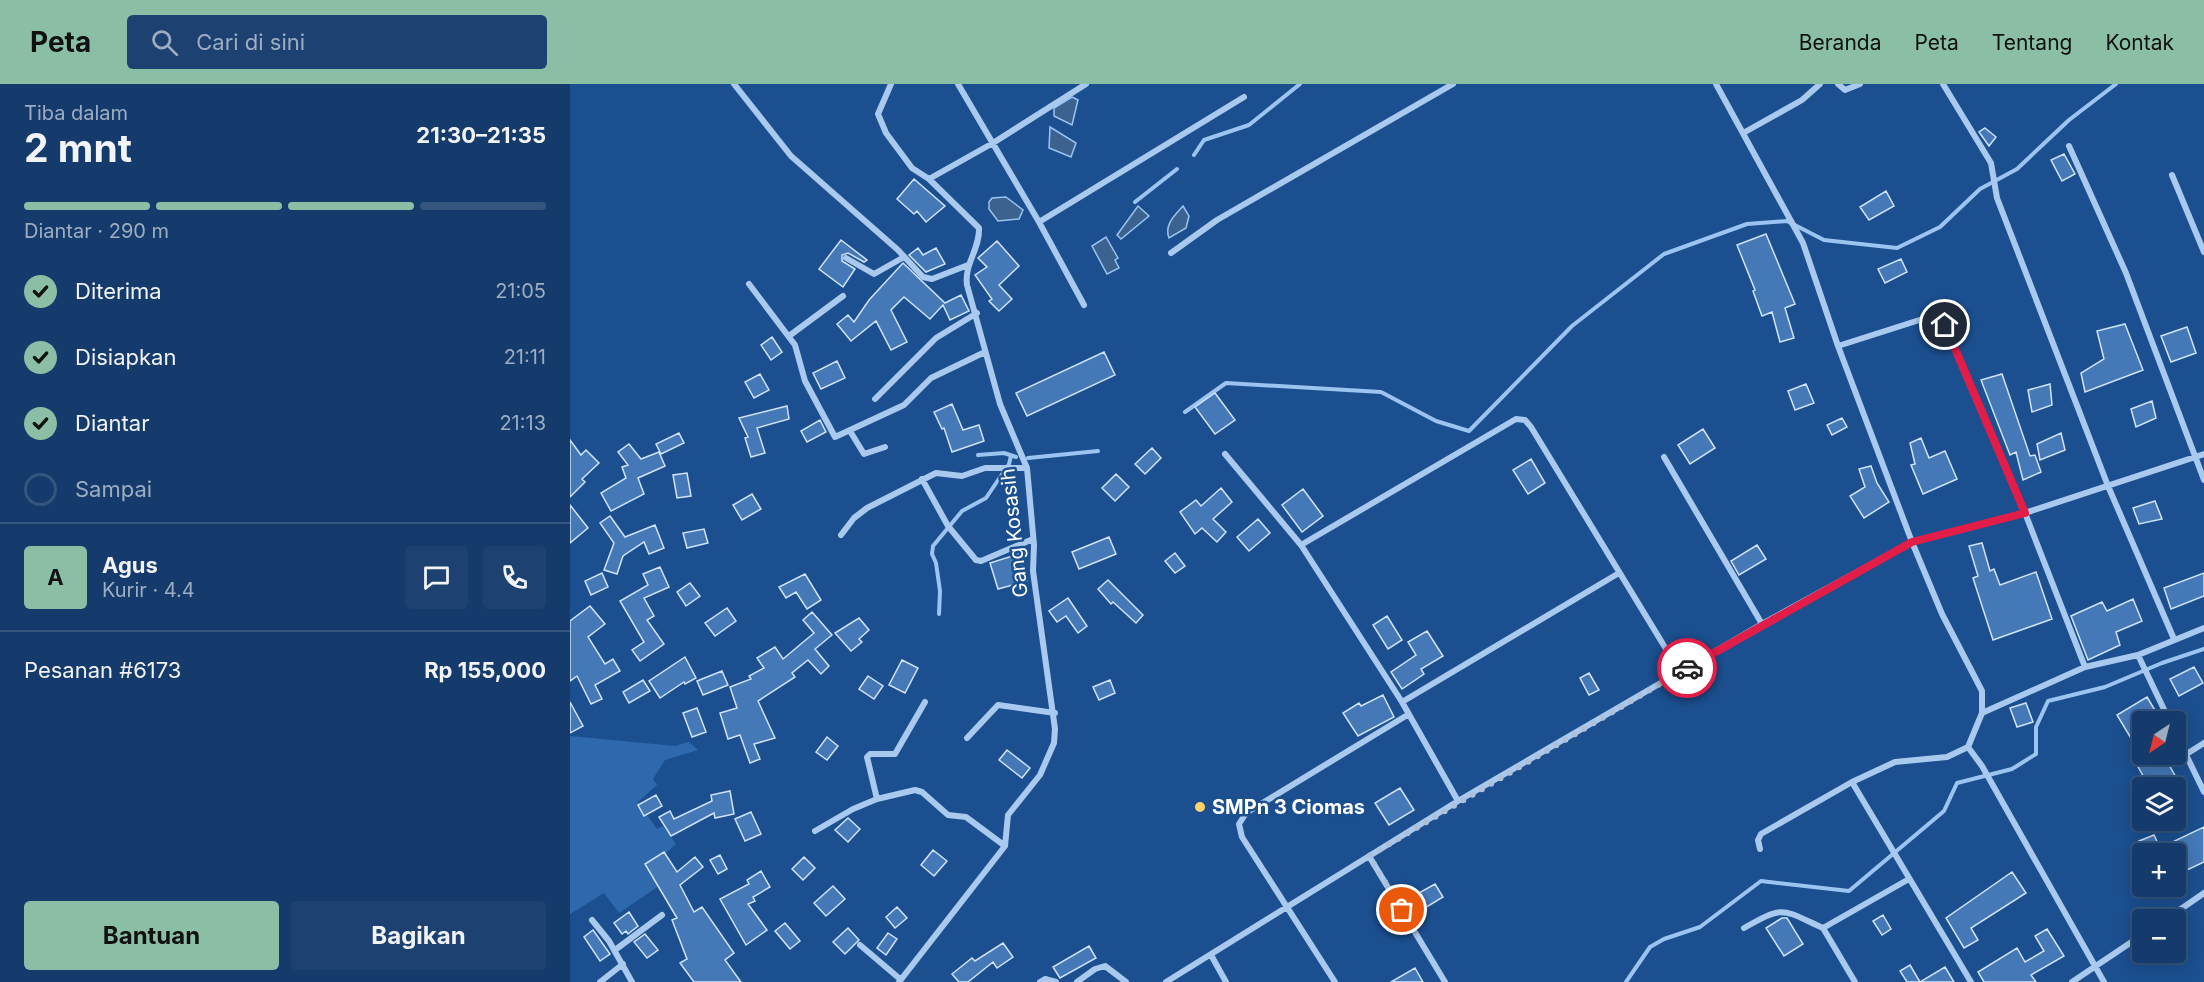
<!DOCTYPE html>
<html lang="id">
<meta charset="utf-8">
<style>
body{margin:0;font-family:Inter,sans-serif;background:#1d4271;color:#f1f3f6;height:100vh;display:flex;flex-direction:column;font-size:22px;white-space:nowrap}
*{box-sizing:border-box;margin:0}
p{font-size:20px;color:#9dadc1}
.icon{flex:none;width:33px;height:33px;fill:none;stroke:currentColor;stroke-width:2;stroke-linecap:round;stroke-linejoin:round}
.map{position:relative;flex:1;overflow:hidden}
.sheet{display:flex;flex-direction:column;background:#143b6b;width:570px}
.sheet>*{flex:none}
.needle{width:39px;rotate:215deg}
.fabs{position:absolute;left:1562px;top:627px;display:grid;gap:12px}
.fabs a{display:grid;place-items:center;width:54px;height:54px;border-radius:6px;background:#143b6b;box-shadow:0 3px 15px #0003,0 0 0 2px #33557e;font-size:30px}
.pin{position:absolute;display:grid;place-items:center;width:51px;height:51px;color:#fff;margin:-26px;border:3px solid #fff;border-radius:50%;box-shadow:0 2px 6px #0007}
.courier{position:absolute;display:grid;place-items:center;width:60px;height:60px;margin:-30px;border:4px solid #e11d48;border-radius:50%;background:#fff;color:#222;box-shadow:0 2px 8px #0007}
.overview em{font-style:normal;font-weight:700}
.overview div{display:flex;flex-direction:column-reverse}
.overview{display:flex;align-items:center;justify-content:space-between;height:102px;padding:0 24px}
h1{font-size:39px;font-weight:700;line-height:45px}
.bar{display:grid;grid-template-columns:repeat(4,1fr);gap:9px 6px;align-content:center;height:72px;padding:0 24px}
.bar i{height:8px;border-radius:4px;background:#33557e}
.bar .on{background:#8abfa5}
.bar p{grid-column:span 4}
.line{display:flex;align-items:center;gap:15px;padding:0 24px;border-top:2px solid #33557e}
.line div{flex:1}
.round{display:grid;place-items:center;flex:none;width:63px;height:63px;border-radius:6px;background:#1d4271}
ol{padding:0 24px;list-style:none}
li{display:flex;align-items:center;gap:18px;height:66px}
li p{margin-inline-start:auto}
li .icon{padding:6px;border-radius:50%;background:#8abfa5;color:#111;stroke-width:4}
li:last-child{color:#9dadc1}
li i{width:33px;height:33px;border:3px solid #33557e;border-radius:50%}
.action{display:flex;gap:12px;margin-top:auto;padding:12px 24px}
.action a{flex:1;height:69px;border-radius:6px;background:#8abfa5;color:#111;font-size:24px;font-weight:700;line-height:69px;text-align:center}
.action a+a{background:#1d4271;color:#f1f3f6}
header{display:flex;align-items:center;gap:36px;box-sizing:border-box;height:84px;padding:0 30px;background:#8abfa5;color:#111}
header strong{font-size:28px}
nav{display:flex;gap:33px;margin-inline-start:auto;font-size:21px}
.search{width:420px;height:54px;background:#1d4271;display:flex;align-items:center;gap:15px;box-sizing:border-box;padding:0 21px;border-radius:6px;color:#9dadc1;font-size:22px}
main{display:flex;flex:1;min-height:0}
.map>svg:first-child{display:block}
.green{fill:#2e69ad}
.water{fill:#3c6290;stroke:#9cc4f0;stroke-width:1.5}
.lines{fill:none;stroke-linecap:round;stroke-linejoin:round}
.stream{stroke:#9cc4f0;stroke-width:4}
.building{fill:#4478b7;stroke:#cfe3fa;stroke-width:1.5}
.street{stroke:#a9c9ee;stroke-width:6}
.done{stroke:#afc1d8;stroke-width:6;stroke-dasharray:0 10.8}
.route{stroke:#e11d48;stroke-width:8}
.poi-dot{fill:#ffd166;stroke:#1b4f8f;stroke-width:2}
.labels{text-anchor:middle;stroke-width:5;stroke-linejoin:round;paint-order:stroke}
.street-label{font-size:20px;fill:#fff;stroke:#1b4f8f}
.poi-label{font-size:20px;font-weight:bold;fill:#fff;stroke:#1b4f8f;text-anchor:start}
</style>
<header>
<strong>Peta</strong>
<div class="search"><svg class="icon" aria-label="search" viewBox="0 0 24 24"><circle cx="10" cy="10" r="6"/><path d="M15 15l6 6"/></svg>Cari di sini</div>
<nav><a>Beranda</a><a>Peta</a><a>Tentang</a><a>Kontak</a></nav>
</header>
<main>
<section class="sheet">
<div class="overview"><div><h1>2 mnt</h1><p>Tiba dalam</p></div><em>21:30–21:35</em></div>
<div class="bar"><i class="on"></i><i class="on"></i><i class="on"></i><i></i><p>Diantar · 290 m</p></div>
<ol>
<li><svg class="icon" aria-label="check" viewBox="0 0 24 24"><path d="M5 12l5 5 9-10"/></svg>Diterima<p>21:05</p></li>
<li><svg class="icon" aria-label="check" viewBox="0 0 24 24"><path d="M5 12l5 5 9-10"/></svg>Disiapkan<p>21:11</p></li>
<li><svg class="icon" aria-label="check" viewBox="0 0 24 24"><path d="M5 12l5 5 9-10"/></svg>Diantar<p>21:13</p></li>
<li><i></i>Sampai</li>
</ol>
<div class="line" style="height:108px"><b class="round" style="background:#8abfa5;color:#111">A</b><div><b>Agus</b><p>Kurir · 4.4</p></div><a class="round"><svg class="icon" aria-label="chat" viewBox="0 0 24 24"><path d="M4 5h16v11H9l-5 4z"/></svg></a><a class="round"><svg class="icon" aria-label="phone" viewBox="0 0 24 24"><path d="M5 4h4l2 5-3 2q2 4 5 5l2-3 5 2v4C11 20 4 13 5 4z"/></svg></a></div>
<div class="line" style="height:78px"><div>Pesanan #6173</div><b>Rp 155,000</b></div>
<div class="action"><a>Bantuan</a><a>Bagikan</a></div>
</section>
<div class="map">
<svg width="1634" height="898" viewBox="0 0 1634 898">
<rect width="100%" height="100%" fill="#1b4f8f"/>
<path class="green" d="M 0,652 L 105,662 L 119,658 L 128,666 L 95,676 L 83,695 L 87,701 L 68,718 L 87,745 L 93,742 L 106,760 L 95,770 L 108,789 L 49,829 L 34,809 L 0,830 Z"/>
<path class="water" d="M 502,13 L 508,16 L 502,41 L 484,32 L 484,24 Z
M 480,43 L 506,59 L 501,73 L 479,64 Z
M 436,113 L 453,126 L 449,135 L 428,137 L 419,125 L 419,118 L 422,114 Z
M 568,122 L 579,132 L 551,155 L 547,151 Z
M 613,122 L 619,132 L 616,144 L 599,154 C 594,141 604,132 613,122 Z
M 536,153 L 548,174 L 545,176 L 549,184 L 537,190 L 522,162 Z"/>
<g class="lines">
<path class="stream" d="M 624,71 L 634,56 L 679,41 L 730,0
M 565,118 L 607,85
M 615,328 L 656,299 L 811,308 L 866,337 L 899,347 L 1002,242 L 1094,170 L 1177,140 L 1217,137 L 1254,156 L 1327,164 L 1370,143 L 1410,105 L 1447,85 L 1499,36 L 1546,0
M 408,371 L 434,369 L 446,373
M 458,374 L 528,367
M 369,530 L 370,507 L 366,479 L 362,470 L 363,462 L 392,427 L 416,414 L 439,380 L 441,372
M 1056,898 L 1080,863 L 1094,855 L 1130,843 L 1191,797 L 1279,807 L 1374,727 L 1387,699 L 1442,685 L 1466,670 L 1466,643 L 1478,617 L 1535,603 L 1592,579 L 1634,565"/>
</g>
<path class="building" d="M 1415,44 L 1426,53 L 1419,62 L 1409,48 Z
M 1494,70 L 1505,90 L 1492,97 L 1481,76 Z
M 344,95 L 375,122 L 356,138 L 347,127 L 344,130 L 327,115 Z
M 1316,107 L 1324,122 L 1299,136 L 1290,123 Z
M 1196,150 L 1225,220 L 1215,224 L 1224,254 L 1210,258 L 1202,228 L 1192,232 L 1183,207 L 1185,206 L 1167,161 Z
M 271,156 L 297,176 L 294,178 L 278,169 L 272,171 L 272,177 L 285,185 L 273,203 L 249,185 Z
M 427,157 L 449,182 L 429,201 L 442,215 L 429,227 L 419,217 L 422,215 L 405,191 L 417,183 L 408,174 Z
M 348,164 L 353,171 L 366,164 L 375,180 L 356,188 L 339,171 Z
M 1331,175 L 1337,188 L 1315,199 L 1308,185 Z
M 333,179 L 375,219 L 391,211 L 399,227 L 380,236 L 373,221 L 360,235 L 334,213 L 321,226 L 337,258 L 321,266 L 306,237 L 281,257 L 267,240 L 278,231 L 284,238 L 299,216 Z
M 1555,240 L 1573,286 L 1515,308 L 1511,289 L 1534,275 L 1527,247 Z
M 1617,243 L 1626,269 L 1601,278 L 1591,252 Z
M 202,253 L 212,268 L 201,276 L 191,261 Z
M 534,268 L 545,291 L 457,332 L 446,309 Z
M 267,277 L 275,294 L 251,305 L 243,289 Z
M 190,290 L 199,306 L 184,314 L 175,298 Z
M 1432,290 L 1460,372 L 1465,371 L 1471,388 L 1453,396 L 1446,368 L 1440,371 L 1411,296 Z
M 1236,300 L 1244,319 L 1225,326 L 1218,307 Z
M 1480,300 L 1482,321 L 1462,328 L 1458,306 Z
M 645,309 L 665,336 L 645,350 L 625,323 Z
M 1582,317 L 1586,334 L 1566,343 L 1561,325 Z
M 382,320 L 393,346 L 409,341 L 414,357 L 382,368 L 374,344 L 372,345 L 364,328 Z
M 217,322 L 219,335 L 187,344 L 195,369 L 181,373 L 175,354 L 178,353 L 169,334 Z
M 1272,334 L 1277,343 L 1262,351 L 1257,341 Z
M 250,336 L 256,348 L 237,358 L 231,347 Z
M 1133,345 L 1145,364 L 1120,380 L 1108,361 Z
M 109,349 L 114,359 L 91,370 L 86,360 Z
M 1491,349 L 1495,366 L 1470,376 L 1467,360 Z
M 1351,354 L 1359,374 L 1375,367 L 1387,395 L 1353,410 L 1341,381 L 1345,380 L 1340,359 Z
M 0,356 L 11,371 L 16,366 L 29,379 L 12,395 L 15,398 L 0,413 Z
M 59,360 L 71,375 L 89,368 L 95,382 L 68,394 L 74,410 L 41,427 L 31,409 L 56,394 L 52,383 L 58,381 L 48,368 Z
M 582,364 L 591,374 L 575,390 L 565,380 Z
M 961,375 L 975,399 L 958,410 L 943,386 Z
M 1301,382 L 1307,399 L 1319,418 L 1294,434 L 1280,412 L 1295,403 L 1289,385 Z
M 117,389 L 121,412 L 107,414 L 103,391 Z
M 546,390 L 559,403 L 545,417 L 532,404 Z
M 651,404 L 662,418 L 643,435 L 656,448 L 647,458 L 632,444 L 625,450 L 610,428 L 626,416 L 631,422 Z
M 733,405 L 753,432 L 732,448 L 712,421 Z
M 182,410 L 191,425 L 172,436 L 163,421 Z
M 1585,417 L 1592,435 L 1569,440 L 1563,424 Z
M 0,421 L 18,444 L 0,459 Z
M 40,432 L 55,453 L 85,441 L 94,464 L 79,470 L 74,458 L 53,472 L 47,490 L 34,486 L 44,459 L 30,439 Z
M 688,435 L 700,449 L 679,467 L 667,453 Z
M 134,445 L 138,459 L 117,464 L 113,449 Z
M 539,453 L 546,470 L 509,485 L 502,468 Z
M 1412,459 L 1420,487 L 1424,485 L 1430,501 L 1466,488 L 1482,535 L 1423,556 L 1403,494 L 1408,492 L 1399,462 Z
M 1187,461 L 1196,475 L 1169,491 L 1161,477 Z
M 605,469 L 615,482 L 605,489 L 595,477 Z
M 449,470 L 457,497 L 428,505 L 420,479 Z
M 90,483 L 99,503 L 74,514 L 84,532 L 77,536 L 94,560 L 70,577 L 62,566 L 74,558 L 50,517 L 78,501 L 73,490 Z
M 32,489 L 38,503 L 21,511 L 15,497 Z
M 1634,489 L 1634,512 L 1601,525 L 1594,504 Z
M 235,490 L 251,516 L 237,525 L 226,508 L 216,514 L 209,503 Z
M 538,496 L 573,531 L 566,539 L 543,518 L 541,520 L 528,505 Z
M 120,499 L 130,512 L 116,522 L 107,508 Z
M 498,514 L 517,542 L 508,549 L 496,532 L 487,538 L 479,527 Z
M 1563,515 L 1572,537 L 1546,548 L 1550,561 L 1518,576 L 1501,532 L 1532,518 L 1537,527 Z
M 20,522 L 35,540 L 18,553 L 35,580 L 43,575 L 50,587 L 25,601 L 32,615 L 21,620 L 7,592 L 0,597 L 0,537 Z
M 157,524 L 166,537 L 145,552 L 135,539 Z
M 242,528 L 262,551 L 245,565 L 259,582 L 251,590 L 238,576 L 222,589 L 225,593 L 188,617 L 205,654 L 184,660 L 190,675 L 180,679 L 170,651 L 158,655 L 150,629 L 167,624 L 160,603 L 181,595 L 179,592 L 194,584 L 187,574 L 205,563 L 213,575 L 244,549 L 233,536 Z
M 817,532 L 832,556 L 818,565 L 803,541 Z
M 289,534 L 299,546 L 289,555 L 292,558 L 281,567 L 265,549 Z
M 857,547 L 873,572 L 851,585 L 854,590 L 832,605 L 821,588 L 846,571 L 838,558 Z
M 115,573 L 126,594 L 115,600 L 114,598 L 90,614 L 79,597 Z
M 332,576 L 348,584 L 335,609 L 319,601 Z
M 1624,583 L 1633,599 L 1609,612 L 1600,595 Z
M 152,587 L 158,601 L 133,611 L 127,597 Z
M 1019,589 L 1029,606 L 1019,611 L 1010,594 Z
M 298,592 L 313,602 L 304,615 L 289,605 Z
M 73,596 L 80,607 L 59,619 L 53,608 Z
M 540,596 L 545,609 L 529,616 L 523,603 Z
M 813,611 L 824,633 L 788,652 L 773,629 L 789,619 L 791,622 Z
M 1577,613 L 1592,638 L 1572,638 L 1572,650 L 1562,656 L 1547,631 Z
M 0,618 L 13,642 L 0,649 Z
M 1456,619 L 1463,638 L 1447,643 L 1440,624 Z
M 127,624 L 136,648 L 122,653 L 113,629 Z
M 257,653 L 268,662 L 257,676 L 246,668 Z
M 437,666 L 460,684 L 452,694 L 429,676 Z
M 1585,670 L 1593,670 L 1612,704 L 1580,704 L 1567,681 Z
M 830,704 L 844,726 L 819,741 L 805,719 Z
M 160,707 L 164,730 L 145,734 L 144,729 L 101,752 L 89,733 L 100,727 L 104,735 L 142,717 L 141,711 Z
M 86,711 L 92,722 L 74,732 L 68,721 Z
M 181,728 L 191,750 L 175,757 L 165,735 Z
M 278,734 L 290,745 L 278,758 L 265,746 Z
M 1634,743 L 1634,778 L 1617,786 L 1609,770 L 1574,770 L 1569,757 L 1584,751 L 1590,764 Z
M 363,766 L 377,777 L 364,792 L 351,781 Z
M 94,768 L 107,788 L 125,773 L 133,783 L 110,801 L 124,828 L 132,823 L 164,869 L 155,876 L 171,898 L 124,898 L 110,879 L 117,875 L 102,836 L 107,834 L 75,780 Z
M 150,771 L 157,785 L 148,790 L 140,776 Z
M 234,773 L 245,784 L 233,796 L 222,785 Z
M 191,787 L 200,803 L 183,813 L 185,817 L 178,820 L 197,846 L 176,861 L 150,815 L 179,800 L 177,796 Z
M 1442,788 L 1456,809 L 1401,844 L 1408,856 L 1394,864 L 1376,834 Z
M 865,800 L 873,813 L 855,824 L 847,810 Z
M 263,802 L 275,815 L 256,832 L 244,819 Z
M 327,823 L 337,834 L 325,844 L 316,833 Z
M 59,828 L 68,842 L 58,850 L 56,847 L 52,850 L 44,839 Z
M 1313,831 L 1321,845 L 1312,851 L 1303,837 Z
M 1212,834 L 1217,834 L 1233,860 L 1214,872 L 1196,844 Z
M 215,839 L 230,857 L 220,865 L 205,847 Z
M 278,844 L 289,856 L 275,870 L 263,858 Z
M 1477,845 L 1494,872 L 1461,891 L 1466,898 L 1414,898 L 1408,888 L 1447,864 L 1455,878 L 1474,867 L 1465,852 Z
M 23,846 L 40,870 L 30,877 L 14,853 Z
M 318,849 L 327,855 L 316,871 L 307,864 Z
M 75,850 L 88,866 L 77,874 L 64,858 Z
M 433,859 L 443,873 L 427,884 L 423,878 L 398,898 L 389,898 L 382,890 L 402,874 L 405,877 Z
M 519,862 L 526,874 L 490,894 L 483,883 Z
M 1340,881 L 1350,898 L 1337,898 L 1330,887 Z
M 1375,883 L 1384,898 L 1350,898 Z
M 845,884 L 853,898 L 821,898 Z"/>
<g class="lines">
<path class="street" d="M 164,0 L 221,72 L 328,166 L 353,193 L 362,195 L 398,181
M 321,0 L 308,30 L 316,49 L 342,84 L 359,95 L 409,144 C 410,165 394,180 397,201 L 430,320 L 457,384 L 464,461 L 463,487 L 485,645 L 484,659 L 470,691 L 438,731 L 435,762 L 329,898
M 388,0 L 469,138 L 514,221
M 1146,0 L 1233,159 L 1268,262 L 1342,458 L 1372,530 L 1412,607 L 1412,629
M 1268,0 L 1275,6 L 1290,0
M 1373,0 L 1421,79 L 1427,114 L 1538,402 L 1604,555
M 1175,48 L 1232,16 L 1250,0
M 1499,62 L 1556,189 L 1634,396
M 1602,91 L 1634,168
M 359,95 L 423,59 L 516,0
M 469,138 L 674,13
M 601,169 L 647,136 L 883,0
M 276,174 L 304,190 L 334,173
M 179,200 L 225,261 L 235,297 L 265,353 L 334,321 L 361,294 L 415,268
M 219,252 L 273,212
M 1268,262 L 1362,232 L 1373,238 L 1455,429 L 1515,583 L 1412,629 L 1398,663 L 1412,682 L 1534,898
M 305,315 L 366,254 L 407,229
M 280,347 L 294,370 L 315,363
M 655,370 L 731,461 L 832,618 L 888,717
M 1094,373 L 1192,540
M 352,395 L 378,442 L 406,476 L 411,477 L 463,455
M 271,451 L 284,434 L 297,424 L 366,389 L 392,392 L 415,384 L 457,384
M 731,461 L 946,335 L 955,336 L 961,343 L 1110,588
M 1568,571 L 1600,638
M 1515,583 L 1568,571 L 1634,544
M 355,618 L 325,670 L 300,670 L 297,673 L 307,715 L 345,706 L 352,708 L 378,731 L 396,733 L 435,762
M 832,618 L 1049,489
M 1605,648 L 1634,708
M 397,654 L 428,621 L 485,629
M 1398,663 L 1377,673 L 1325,678 L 1282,698 L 1401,898
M 1615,671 L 1634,659
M 245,747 L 283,725 L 307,715
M 1190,765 L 1188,756 L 1191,750 L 1282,698
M 799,772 L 875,898
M 22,836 L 39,857 L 62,898
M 1595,836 L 1634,809
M 1174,844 C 1215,821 1211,825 1253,844
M 290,861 L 330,895
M 45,866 L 92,831
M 641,871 L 656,898
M 30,898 L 53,880
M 470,898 L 475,895 L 486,898
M 507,898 L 525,885 L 535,882 L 556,898
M 596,898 L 888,717 L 1192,540 L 1342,458 L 1455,429 L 1634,370
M 765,898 L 672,753 L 669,740 L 676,729 L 839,630
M 1285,898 L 1253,844 L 1339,795
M 1502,898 L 1572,851"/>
</g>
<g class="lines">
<path class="done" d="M 832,826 L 799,772 L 1117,584"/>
<path class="route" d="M 1117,584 L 1342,458 L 1455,429 L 1375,241"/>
</g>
<circle class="poi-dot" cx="630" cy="723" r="6"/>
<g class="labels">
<g class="street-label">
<text transform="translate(444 449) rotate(-96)" y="7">Gang Kosasih</text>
</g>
<g class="poi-label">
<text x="642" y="730">SMPn 3 Ciomas</text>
</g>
</g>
</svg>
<div class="fabs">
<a><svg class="needle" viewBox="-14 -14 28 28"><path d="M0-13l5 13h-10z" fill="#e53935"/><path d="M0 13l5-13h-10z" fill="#9dadc1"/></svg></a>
<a><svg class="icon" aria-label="layers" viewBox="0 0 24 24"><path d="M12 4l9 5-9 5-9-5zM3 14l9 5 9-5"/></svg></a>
<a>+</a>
<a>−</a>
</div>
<div class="pin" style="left:832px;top:826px;background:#ea580c"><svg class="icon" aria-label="bag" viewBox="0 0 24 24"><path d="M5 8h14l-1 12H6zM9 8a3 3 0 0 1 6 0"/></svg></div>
<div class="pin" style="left:1375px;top:241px;background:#1f2937"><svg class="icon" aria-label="home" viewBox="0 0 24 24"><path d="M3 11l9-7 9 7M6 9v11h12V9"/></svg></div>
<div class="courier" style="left:1117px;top:584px"><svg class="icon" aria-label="car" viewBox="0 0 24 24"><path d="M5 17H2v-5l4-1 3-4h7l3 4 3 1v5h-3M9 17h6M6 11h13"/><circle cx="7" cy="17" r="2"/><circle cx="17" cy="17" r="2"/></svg></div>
</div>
</main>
